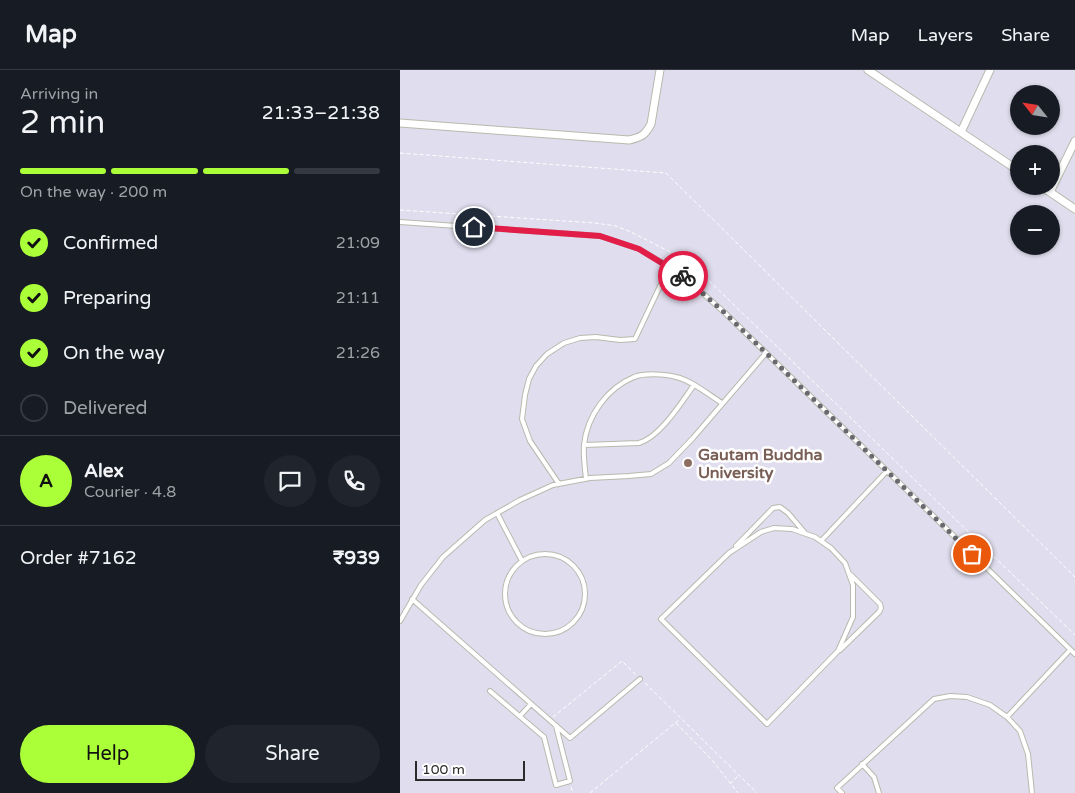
<!DOCTYPE html>
<meta charset="utf-8">
<style>
body{margin:0;font-family:"Varela Round",sans-serif;background:#20242c;color:#f1f3f6;height:100vh;display:flex;flex-direction:column;font-size:19px;white-space:nowrap}
*{box-sizing:border-box;margin:0}
p{font-size:16px;color:#9ea1a6}
.icon{flex:none;width:28px;height:28px;fill:none;stroke:currentColor;stroke-width:2;stroke-linecap:round;stroke-linejoin:round}
.map{position:relative;flex:1;overflow:hidden}
.side{display:flex;flex-direction:column;background:#171b24;width:400px}
.side>*{flex:none}
.needle{width:32px;rotate:300deg}
.controls{position:absolute;left:610px;top:15px;display:grid;gap:10px}
.controls a{display:grid;place-items:center;width:50px;height:50px;border-radius:50%;background:#171b24;box-shadow:0 1px 4px #0004;font-size:25px}
.scale{position:absolute;left:15px;bottom:12px;width:110px;box-sizing:border-box;padding-left:5px;border:2px solid #2b2b2b;border-top:0;font-size:14px;line-height:18px;white-space:nowrap;color:#2b2b2b;-webkit-text-stroke:4px #fff;paint-order:stroke}
.pin{position:absolute;display:grid;place-items:center;width:42px;height:42px;color:#fff;margin:-21px;border:2px solid #fff;border-radius:50%;box-shadow:0 1px 5px #0007}
.courier{position:absolute;display:grid;place-items:center;width:50px;height:50px;margin:-25px;border:4px solid #e11d48;border-radius:50%;background:#fff;color:#222;box-shadow:0 1px 6px #0007}
.headline em{font-style:normal;font-weight:600}
.headline div{display:flex;flex-direction:column-reverse}
.headline{display:flex;align-items:center;justify-content:space-between;height:85px;padding:0 20px}
h1{font-size:32px;font-weight:600;line-height:38px}
.bar{display:grid;grid-template-columns:repeat(4,1fr);gap:8px 5px;align-content:center;height:60px;padding:0 20px}
.bar i{height:6px;border-radius:4px;background:#363941}
.bar .selected{background:#abff39}
.bar p{grid-column:span 4}
.line{display:flex;align-items:center;gap:12px;padding:0 20px;border-top:1px solid #363941}
.line div{flex:1}
.round{display:grid;place-items:center;flex:none;width:52px;height:52px;border-radius:26px;background:#20242c}
ol{padding:0 20px;list-style:none}
li{display:flex;align-items:center;gap:15px;height:55px}
li p{margin-inline-start:auto}
li .icon{padding:5px;border-radius:50%;background:#abff39;color:#111;stroke-width:4}
li:last-child{color:#9ea1a6}
li i{width:28px;height:28px;border:2px solid #363941;border-radius:50%}
.action{display:flex;gap:10px;margin-top:auto;padding:10px 20px}
.action a{flex:1;height:58px;border-radius:30px;background:#abff39;color:#111;font-size:20px;font-weight:600;line-height:58px;text-align:center}
.action a+a{background:#20242c;color:#f1f3f6}
header{display:flex;align-items:center;gap:30px;box-sizing:border-box;height:70px;padding:0 25px;background:#171b24;border-bottom:1px solid #363941}
header strong{font-size:24px}
nav{display:flex;gap:28px;margin-inline-start:auto;font-size:18px}
main{display:flex;flex:1;min-height:0}
.map>svg:first-child{display:block}
.lines{fill:none;stroke-linecap:round;stroke-linejoin:round}
.lane-casing{stroke:#b6bbad;stroke-width:6}
.street-casing{stroke:#b6bbad;stroke-width:9}
.path{stroke:#fff;stroke-width:1;stroke-dasharray:4 2.5;stroke-linecap:butt}
.lane{stroke:#fff;stroke-width:4}
.street{stroke:#fff;stroke-width:7}
.done{stroke:#6a696f;stroke-width:5;stroke-dasharray:0 9}
.route{stroke:#e11d48;stroke-width:6}
.education-dot{fill:#8d6e63;stroke:#fff;stroke-width:2}
.labels{text-anchor:middle;stroke-width:5;stroke-linejoin:round;paint-order:stroke}
.education-label{font-size:16px;font-weight:bold;fill:#785e54;stroke:#fff;text-anchor:start}
</style>
<header>
<strong>Map</strong>
<nav><a>Map</a><a>Layers</a><a>Share</a></nav>
</header>
<main>
<section class="side">
<div class="headline"><div><h1>2 min</h1><p>Arriving in</p></div><em>21:33–21:38</em></div>
<div class="bar"><i class="selected"></i><i class="selected"></i><i class="selected"></i><i></i><p>On the way · 200 m</p></div>
<ol>
<li><svg class="icon" aria-label="check" viewBox="0 0 24 24"><path d="M5 12l5 5 9-10"/></svg>Confirmed<p>21:09</p></li>
<li><svg class="icon" aria-label="check" viewBox="0 0 24 24"><path d="M5 12l5 5 9-10"/></svg>Preparing<p>21:11</p></li>
<li><svg class="icon" aria-label="check" viewBox="0 0 24 24"><path d="M5 12l5 5 9-10"/></svg>On the way<p>21:26</p></li>
<li><i></i>Delivered</li>
</ol>
<div class="line" style="height:90px"><b class="round" style="background:#abff39;color:#111">A</b><div><b>Alex</b><p>Courier · 4.8</p></div><a class="round"><svg class="icon" aria-label="chat" viewBox="0 0 24 24"><path d="M4 5h16v11H9l-5 4z"/></svg></a><a class="round"><svg class="icon" aria-label="phone" viewBox="0 0 24 24"><path d="M5 4h4l2 5-3 2q2 4 5 5l2-3 5 2v4C11 20 4 13 5 4z"/></svg></a></div>
<div class="line" style="height:65px"><div>Order #7162</div><b>₹939</b></div>
<div class="action"><a>Help</a><a>Share</a></div>
</section>
<div class="map">
<svg width="675" height="723" viewBox="0 0 675 723">
<rect width="100%" height="100%" fill="#e0ddee"/>
<g class="lines">
<defs>
<path id="lane" d="M 0,152 L 200,166 L 239,179 L 280,203 L 325,243 L 675,584
M 184,375 L 239,373 C 260,367 281,333 294,315
M 186,409 C 185,398 183,385 184,375 C 187,346 207,318 234,307 C 245,303 265,304 276,307 C 291,310 309,325 322,333
M 159,414 L 130,371 L 122,349 L 125,325 L 129,309 L 136,296 L 147,284 L 164,273 L 180,268 L 196,267 L 220,270 L 235,269 L 269,197
M 97,443 L 122,491
M 374,458 L 392,459 L 415,467 L 431,478 L 445,493 L 453,515 L 453,547 L 438,581 L 367,654 L 261,549 L 329,483 L 361,462 Z
M 421,471 L 487,401
M 336,476 L 373,438 L 380,437 L 388,443 L 405,463
M105 524a40 40 0 1 1 80 0a40 40 0 1 1-80 0Z
M 12,529 L 170,668 L 240,609
M 0,551 L 21,515 L 43,487 L 85,450 L 120,430 L 153,415 L 190,408 L 229,406 L 251,404 L 269,393 L 293,368 L 366,283
M 440,580 L 479,542 L 481,538 L 480,534 L 450,504
M 90,621 L 144,667 L 156,715 L 170,711 L 156,656
M 120,646 L 131,634
M 607,647 L 670,580
M 462,694 L 474,707 L 479,723
M 442,723 L 437,718 L 534,629 L 550,626 L 567,627 L 590,635 L 607,647 L 620,661 L 628,684 L 632,723"/>
<path id="street" d="M 468,0 L 619,101
M 0,53 L 229,70 C 242,67 245,65 251,54 L 260,0
M 561,62 L 590,0
M 641,116 L 675,139
M 650,122 L 675,71"/>
</defs>
<use href="#lane" class="lane-casing"/>
<use href="#street" class="street-casing"/>
<path class="path" d="M 0,83 L 266,103 L 675,507
M 0,140 L 195,153 L 216,156 L 231,162 L 270,182 L 301,203 L 675,565
M 245,613 L 357,723
M 153,647 L 222,591 L 236,605
M 276,653 L 312,690 L 338,723
M 330,714 L 338,706
M 171,717 L 173,723
M 190,723 L 280,649"/>
<use href="#lane" class="lane"/>
<use href="#street" class="street"/>
</g>
<g class="lines">
<path class="done" d="M 283,206 L 325,243 L 572,484"/>
<path class="route" d="M 74,157 L 200,166 L 239,179 L 283,206"/>
</g>
<circle class="education-dot" cx="288" cy="393" r="5"/>
<g class="labels">
<g class="education-label">
<text x="298" y="390">Gautam Buddha<tspan x="298" dy="18">University</tspan></text>
</g>
</g>
</svg>
<div class="controls">
<a><svg class="needle" viewBox="-14 -14 28 28"><path d="M0-13l5 13h-10z" fill="#e53935"/><path d="M0 13l5-13h-10z" fill="#9ea1a6"/></svg></a>
<a>+</a>
<a>−</a>
</div>
<div class="scale">100 m</div>
<div class="pin" style="left:572px;top:484px;background:#ea580c"><svg class="icon" aria-label="bag" viewBox="0 0 24 24"><path d="M5 8h14l-1 12H6zM9 8a3 3 0 0 1 6 0"/></svg></div>
<div class="pin" style="left:74px;top:157px;background:#1f2937"><svg class="icon" aria-label="home" viewBox="0 0 24 24"><path d="M3 11l9-7 9 7M6 9v11h12V9"/></svg></div>
<div class="courier" style="left:283px;top:206px"><svg class="icon" aria-label="bike" viewBox="0 0 24 24"><circle cx="6" cy="16" r="4"/><circle cx="18" cy="16" r="4"/><path d="M6 16l4-8h5l3 8M10 8l3 8H6M13 5h3"/></svg></div>
</div>
</main>
